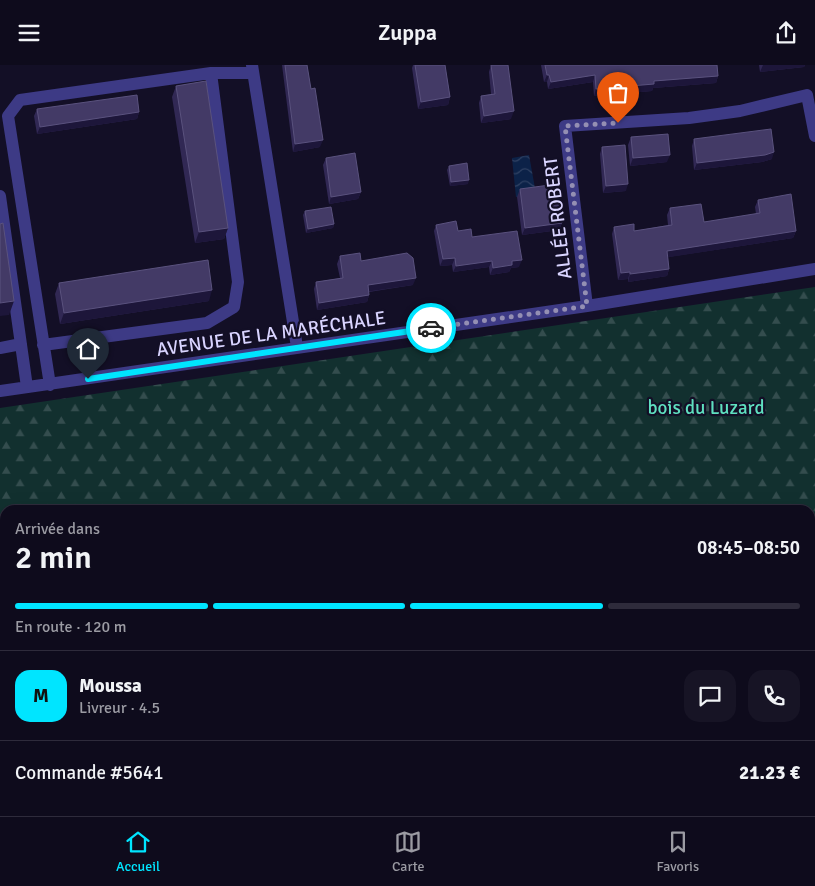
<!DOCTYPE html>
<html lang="fr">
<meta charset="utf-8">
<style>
body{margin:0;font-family:Signika,sans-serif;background:#171425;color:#f1f3f6;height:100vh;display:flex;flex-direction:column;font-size:19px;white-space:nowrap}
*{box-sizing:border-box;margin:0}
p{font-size:16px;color:#9b9ba3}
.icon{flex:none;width:28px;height:28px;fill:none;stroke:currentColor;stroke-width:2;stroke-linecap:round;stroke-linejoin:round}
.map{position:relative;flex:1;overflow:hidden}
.side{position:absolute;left:0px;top:440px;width:815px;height:311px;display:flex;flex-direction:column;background:#0e0b1c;border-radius:15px 15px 0 0;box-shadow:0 5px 20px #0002,0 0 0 1px #2e2b3b}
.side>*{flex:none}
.pin{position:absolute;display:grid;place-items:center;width:42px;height:42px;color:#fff;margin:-51px -21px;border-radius:50% 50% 50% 0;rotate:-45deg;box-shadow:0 0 5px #0007}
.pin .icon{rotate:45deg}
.courier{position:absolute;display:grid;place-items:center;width:50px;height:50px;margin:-25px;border:4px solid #00e5ff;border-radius:50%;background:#fff;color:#222;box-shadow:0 1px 6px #0007}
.overview em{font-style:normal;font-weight:600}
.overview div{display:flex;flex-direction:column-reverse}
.overview{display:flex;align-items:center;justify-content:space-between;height:85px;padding:0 15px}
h1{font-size:32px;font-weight:600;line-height:38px}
.bar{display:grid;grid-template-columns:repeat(4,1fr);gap:8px 5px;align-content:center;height:60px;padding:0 15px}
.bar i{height:6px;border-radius:4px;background:#2e2b3b}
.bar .on{background:#00e5ff}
.bar p{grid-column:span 4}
.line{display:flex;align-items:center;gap:12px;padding:0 15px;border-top:1px solid #2e2b3b}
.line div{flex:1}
.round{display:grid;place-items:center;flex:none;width:52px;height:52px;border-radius:15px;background:#171425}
header{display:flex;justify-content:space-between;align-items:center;height:65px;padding:0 15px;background:#0e0b1c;font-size:22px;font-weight:600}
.tab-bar{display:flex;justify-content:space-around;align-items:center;height:70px;border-top:1px solid #2e2b3b;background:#0e0b1c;font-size:14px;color:#9b9ba3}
.tab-bar a{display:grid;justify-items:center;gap:2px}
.tab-bar .on{color:#00e5ff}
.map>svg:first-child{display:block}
.grass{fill:#12302f}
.forest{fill:url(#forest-firs)}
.water{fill:url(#water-waves)}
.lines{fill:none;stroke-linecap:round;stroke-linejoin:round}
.minor{stroke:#3d3a85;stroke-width:12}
.wall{fill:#312854}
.shaded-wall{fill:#1d163a}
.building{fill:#433a66;stroke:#5a527e}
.done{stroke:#948fb3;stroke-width:5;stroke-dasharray:0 9}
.route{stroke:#00e5ff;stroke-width:6}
.labels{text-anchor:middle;stroke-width:4.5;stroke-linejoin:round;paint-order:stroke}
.street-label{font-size:19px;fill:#d9d4ff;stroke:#130f26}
.park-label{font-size:19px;fill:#5fe0c0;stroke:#130f26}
</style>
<header><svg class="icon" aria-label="menu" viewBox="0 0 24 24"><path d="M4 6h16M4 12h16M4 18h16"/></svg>Zuppa<svg class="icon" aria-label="share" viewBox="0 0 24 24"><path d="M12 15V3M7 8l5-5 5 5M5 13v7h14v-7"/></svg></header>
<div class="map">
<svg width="815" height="751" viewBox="0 0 815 751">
<defs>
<pattern id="forest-firs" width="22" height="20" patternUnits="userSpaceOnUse" patternTransform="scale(1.25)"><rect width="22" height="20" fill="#12302f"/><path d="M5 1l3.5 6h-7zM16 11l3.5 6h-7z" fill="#344d4e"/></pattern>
<pattern id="water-waves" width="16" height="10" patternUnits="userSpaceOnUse" patternTransform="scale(1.25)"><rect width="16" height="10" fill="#0c2248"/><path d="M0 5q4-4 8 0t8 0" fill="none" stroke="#2f4163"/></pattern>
</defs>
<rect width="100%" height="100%" fill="#130f26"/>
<path class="grass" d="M 5,691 L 5,746 L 191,746 L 193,751 L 0,751 L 0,696 Z
M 810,728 L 815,728 L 815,751 L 698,751 L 702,746 L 810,746 Z"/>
<path class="forest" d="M 815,222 L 815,728 L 810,728 L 810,445 L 5,445 L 5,691 L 0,696 L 0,343 Z
M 191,746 L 702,746 L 698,751 L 193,751 Z"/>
<path class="water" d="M 529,90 L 536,129 L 516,132 L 512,93 Z"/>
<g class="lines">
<path class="minor" d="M 252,0 L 297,282
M 0,131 L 27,322
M 587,241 L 565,61 L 689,53 L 740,46 L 807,30 L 815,71
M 43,280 L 207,258 L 234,242 L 238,217 L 211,8
M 0,283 L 21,279
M 50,320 L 8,51 L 20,35 L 211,8 L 253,8
M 0,326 L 587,241 L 815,204
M 810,581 L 815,581
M 464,746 L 465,751
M 421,751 L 424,746"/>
</g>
<path class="wall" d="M 282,0 L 307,0 L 320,82 L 293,87 Z
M 413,0 L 445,0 L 450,32 L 448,40 L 418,44 L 412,3 Z
M 491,0 L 511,54 L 481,58 L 479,38 L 481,31 L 491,29 L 489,7 Z
M 541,0 L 717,0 L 718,11 L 716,18 L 653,23 L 652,26 L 594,31 L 593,17 L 548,24 L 547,17 L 544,17 Z
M 759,0 L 805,0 L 804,2 L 760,7 Z
M 176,21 L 228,163 L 224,174 L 195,178 L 172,32 Z
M 37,44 L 139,47 L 137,54 L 37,69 L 34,51 Z
M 631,72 L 667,97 L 630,101 L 628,80 Z
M 694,74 L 772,94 L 762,97 L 694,105 L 692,81 Z
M 602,82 L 626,126 L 603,128 L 600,89 Z
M 326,93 L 361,127 L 358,134 L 329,139 L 323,100 Z
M 449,101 L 468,119 L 450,121 L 447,105 Z
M 520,124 L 562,158 L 559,165 L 522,170 L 517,132 Z
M 758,135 L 796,166 L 793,173 L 668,192 L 669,204 L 667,211 L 628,217 L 628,214 L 618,215 L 612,169 L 614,162 L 634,166 L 668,160 L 667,150 L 670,143 L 704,157 L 756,149 L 755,142 Z
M 305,146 L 334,159 L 333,163 L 306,168 L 303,150 Z
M 436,160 L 458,166 L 472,172 L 519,202 L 511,203 L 509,207 L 490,210 L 489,202 L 453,207 L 452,200 L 440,201 L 434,166 Z
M 340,191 L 361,196 L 413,220 L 369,227 L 369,230 L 367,237 L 317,245 L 314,224 L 316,217 L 340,213 L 337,199 Z
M 59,218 L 209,236 L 60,259 L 55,229 Z"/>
<path class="shaded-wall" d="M 763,0 L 805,0 L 804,2 L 760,7 Z
M 547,10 L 549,10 L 547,17 L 544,17 Z
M 595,10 L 593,17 L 548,24 L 551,17 Z
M 718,11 L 716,18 L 653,23 L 652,26 L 594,31 L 596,24 L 654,16 Z
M 450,32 L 448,40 L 418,44 L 421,37 Z
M 514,46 L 511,54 L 481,58 L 484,51 Z
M 139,47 L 137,54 L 37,69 L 40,62 Z
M 323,75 L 320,82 L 293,87 L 295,79 Z
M 774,87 L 772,94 L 762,97 L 694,105 L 697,98 Z
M 670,90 L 667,97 L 630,101 L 633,93 Z
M 469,115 L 468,119 L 450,121 L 451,117 Z
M 628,119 L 626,126 L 603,128 L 606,121 Z
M 361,127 L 358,134 L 329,139 L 331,132 Z
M 562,158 L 559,165 L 522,170 L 525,163 Z
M 334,159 L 333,163 L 306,168 L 308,164 Z
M 228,163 L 224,174 L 195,178 L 199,167 Z
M 796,166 L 793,173 L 664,193 L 667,186 Z
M 455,193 L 452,200 L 440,201 L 443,194 Z
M 522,195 L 519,202 L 511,203 L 509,207 L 490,210 L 493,203 L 512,196 Z
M 492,196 L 489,202 L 453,207 L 456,201 Z
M 669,204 L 667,211 L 628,217 L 630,209 Z
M 630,207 L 628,214 L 618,215 L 621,208 Z
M 416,213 L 413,220 L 365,227 L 368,220 Z
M 212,225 L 209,236 L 60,259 L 64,248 Z
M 369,230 L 367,237 L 317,245 L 319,238 Z
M 14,236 L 9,250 L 0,251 L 0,238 Z"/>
<path class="building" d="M 285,0 L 307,0 L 311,24 L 315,23 L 323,75 L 295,79 Z
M 415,0 L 445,0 L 450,32 L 421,37 Z
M 491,0 L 508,0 L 514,46 L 484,51 L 481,31 L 495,29 Z
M 545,0 L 717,0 L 718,11 L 654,16 L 654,19 L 596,24 L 595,10 L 551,17 L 549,10 L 547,10 Z
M 206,16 L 228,163 L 199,167 L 176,21 Z
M 137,30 L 139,47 L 40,62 L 37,44 Z
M 771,64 L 774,87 L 765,90 L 697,98 L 694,74 Z
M 668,69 L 670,90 L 633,93 L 631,72 Z
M 625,80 L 628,119 L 606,121 L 602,82 Z
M 355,88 L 361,127 L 331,132 L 326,93 Z
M 467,98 L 469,115 L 451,117 L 449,101 Z
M 557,119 L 562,158 L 525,163 L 520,124 Z
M 791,129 L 796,166 L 667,186 L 669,204 L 630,209 L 630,207 L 621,208 L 614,162 L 634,159 L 634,166 L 672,160 L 670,143 L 701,139 L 704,157 L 760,148 L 758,135 Z
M 331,142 L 334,159 L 308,164 L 305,146 Z
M 456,156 L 458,166 L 471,164 L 472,172 L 517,166 L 522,195 L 512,196 L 512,200 L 493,203 L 492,196 L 456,201 L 455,193 L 443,194 L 436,160 Z
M 3,158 L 14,236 L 0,238 L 0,159 Z
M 360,188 L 361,196 L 407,188 L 413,193 L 416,213 L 368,220 L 369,230 L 319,238 L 316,217 L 343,213 L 340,191 Z
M 208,195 L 212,225 L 64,248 L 59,218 Z
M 345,746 L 357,746 L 360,751 L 338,751 Z"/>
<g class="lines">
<path class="done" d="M 431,263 L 587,241 L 565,61 L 618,58"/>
<path class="route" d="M 88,314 L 431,263"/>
</g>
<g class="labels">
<g class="street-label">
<text transform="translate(557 153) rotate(-97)" y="7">ALLÉE ROBERT</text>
<text transform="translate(271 268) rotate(-8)" y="7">AVENUE DE LA MARÉCHALE</text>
</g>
<g class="park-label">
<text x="706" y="349">bois du Luzard</text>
</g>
</g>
</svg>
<div class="pin" style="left:618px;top:58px;background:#ea580c"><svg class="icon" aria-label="bag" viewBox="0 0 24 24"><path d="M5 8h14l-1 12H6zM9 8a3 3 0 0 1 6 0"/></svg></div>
<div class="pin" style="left:88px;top:314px;background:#1f2937"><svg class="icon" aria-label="home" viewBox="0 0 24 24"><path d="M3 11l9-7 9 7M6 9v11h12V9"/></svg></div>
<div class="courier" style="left:431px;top:263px"><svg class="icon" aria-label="car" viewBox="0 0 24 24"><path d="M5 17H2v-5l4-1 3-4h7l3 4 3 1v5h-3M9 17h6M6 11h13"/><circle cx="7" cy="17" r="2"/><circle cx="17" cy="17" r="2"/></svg></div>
<section class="side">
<div class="overview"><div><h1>2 min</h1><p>Arrivée dans</p></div><em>08:45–08:50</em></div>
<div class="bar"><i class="on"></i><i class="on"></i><i class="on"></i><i></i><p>En route · 120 m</p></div>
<div class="line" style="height:90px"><b class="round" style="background:#00e5ff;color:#111">M</b><div><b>Moussa</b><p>Livreur · 4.5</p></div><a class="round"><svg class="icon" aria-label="chat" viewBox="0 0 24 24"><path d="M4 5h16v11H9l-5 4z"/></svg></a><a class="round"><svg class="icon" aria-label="phone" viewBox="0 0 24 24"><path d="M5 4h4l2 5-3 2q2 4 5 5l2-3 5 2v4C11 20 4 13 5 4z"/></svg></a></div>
<div class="line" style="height:65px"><div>Commande #5641</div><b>21.23 €</b></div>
</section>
</div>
<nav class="tab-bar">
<a class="on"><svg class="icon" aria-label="home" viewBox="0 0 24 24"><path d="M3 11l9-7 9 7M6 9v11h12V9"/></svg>Accueil</a>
<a><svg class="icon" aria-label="map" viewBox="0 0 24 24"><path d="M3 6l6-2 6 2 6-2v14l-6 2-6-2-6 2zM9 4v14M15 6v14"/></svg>Carte</a>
<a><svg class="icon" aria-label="saved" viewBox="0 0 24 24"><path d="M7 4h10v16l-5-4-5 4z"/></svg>Favoris</a>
</nav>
